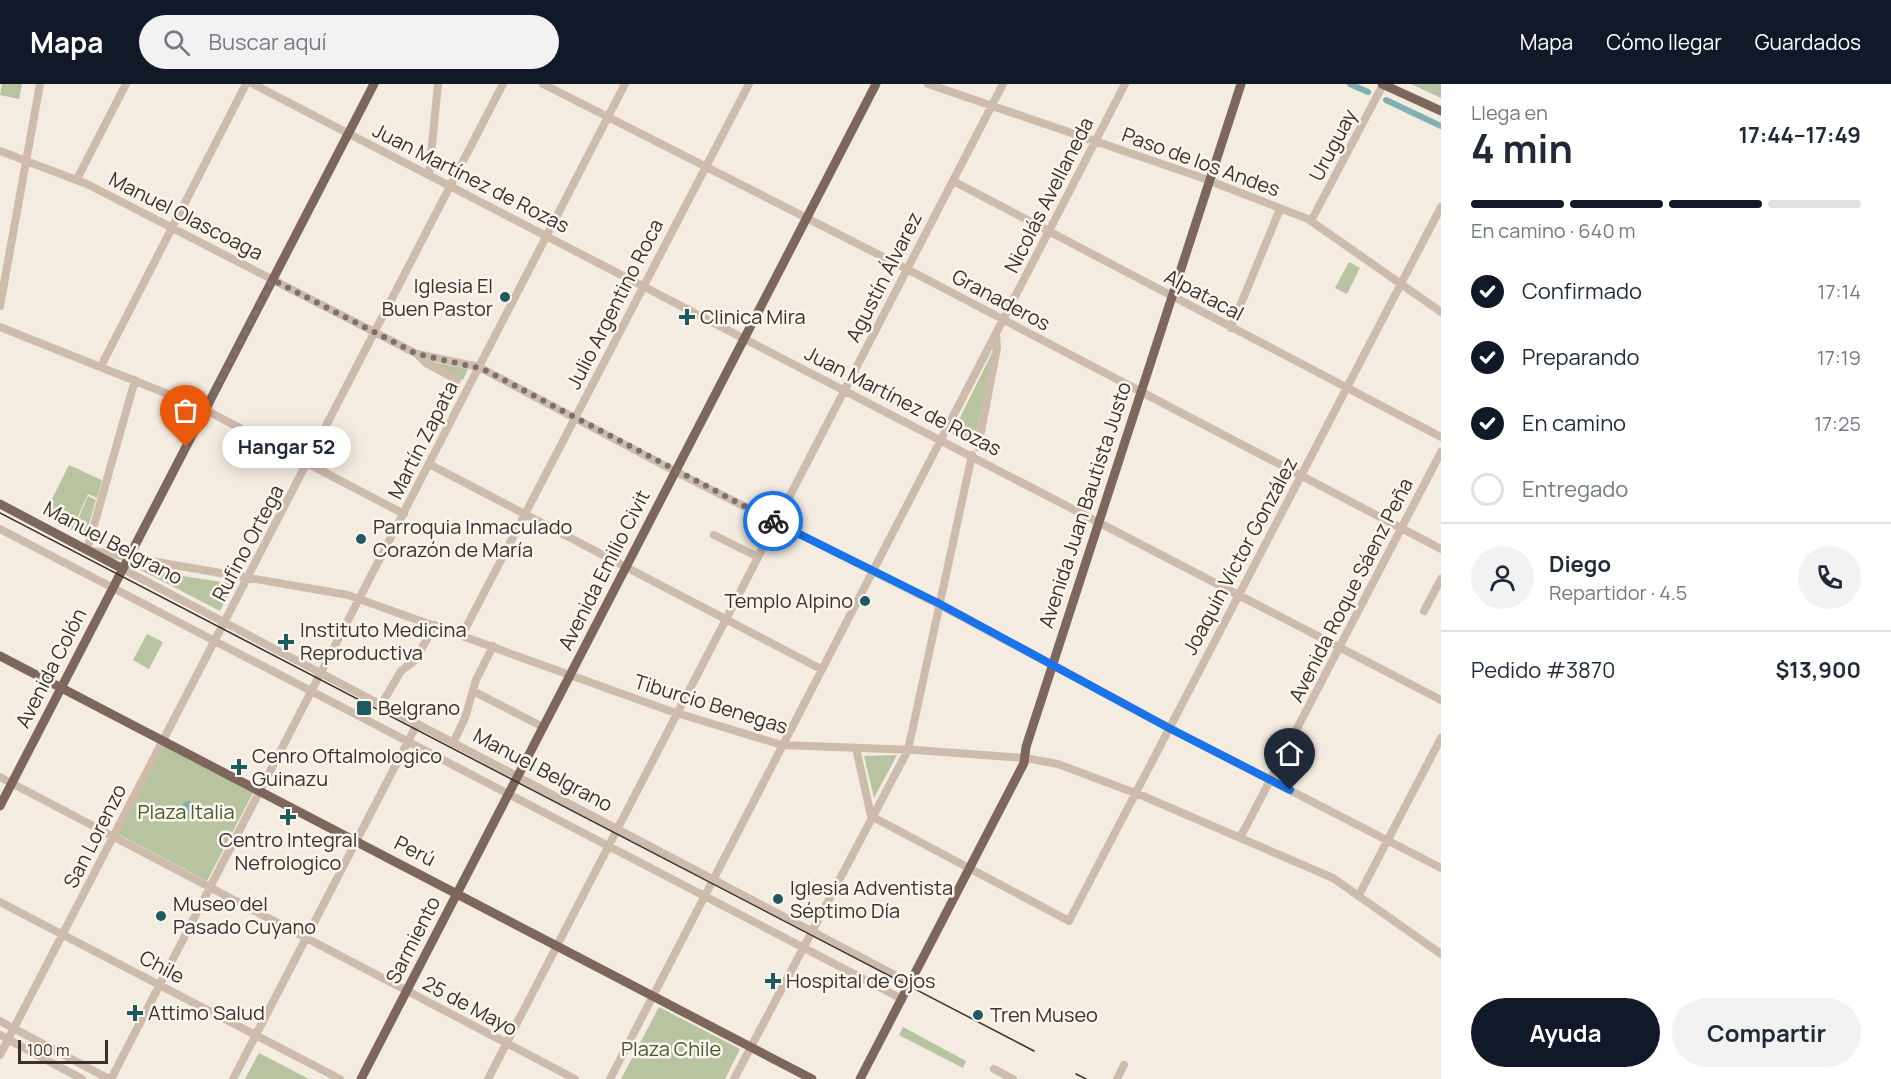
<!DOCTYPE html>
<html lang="es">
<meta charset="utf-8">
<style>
body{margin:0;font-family:Manrope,sans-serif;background:#f2f2f3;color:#1f2937;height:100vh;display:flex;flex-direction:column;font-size:22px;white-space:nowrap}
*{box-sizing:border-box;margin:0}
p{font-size:20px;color:#747a83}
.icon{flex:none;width:33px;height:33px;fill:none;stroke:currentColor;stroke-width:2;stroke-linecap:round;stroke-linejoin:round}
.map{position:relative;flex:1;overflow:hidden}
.sheet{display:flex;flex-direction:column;background:#fff;width:450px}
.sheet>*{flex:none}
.scale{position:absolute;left:18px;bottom:15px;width:90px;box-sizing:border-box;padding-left:6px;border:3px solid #3b302b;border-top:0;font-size:16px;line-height:21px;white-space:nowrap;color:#3b302b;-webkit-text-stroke:4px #fbf5ee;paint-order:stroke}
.pin{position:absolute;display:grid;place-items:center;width:51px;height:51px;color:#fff;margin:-62px -26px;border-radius:50% 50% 50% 0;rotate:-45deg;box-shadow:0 0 6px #0007}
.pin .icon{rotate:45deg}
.courier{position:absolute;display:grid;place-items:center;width:60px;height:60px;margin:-30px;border:4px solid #1a73e8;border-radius:50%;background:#fff;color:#222;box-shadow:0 2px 8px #0007}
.bubble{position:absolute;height:42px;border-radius:21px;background:#fff;box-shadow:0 3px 15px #0003;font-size:20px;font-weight:700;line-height:42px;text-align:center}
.head em{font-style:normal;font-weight:700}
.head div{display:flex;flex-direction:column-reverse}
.head{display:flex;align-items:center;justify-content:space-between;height:102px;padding:0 30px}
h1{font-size:39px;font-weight:700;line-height:45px}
.bar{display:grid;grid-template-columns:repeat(4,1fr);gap:9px 6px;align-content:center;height:72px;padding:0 30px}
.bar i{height:8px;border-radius:4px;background:#e0e1e3}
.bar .selected{background:#111827}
.bar p{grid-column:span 4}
.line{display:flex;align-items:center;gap:15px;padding:0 30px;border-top:2px solid #e0e1e3}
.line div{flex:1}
.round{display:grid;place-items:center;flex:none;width:63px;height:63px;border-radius:32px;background:#f2f2f3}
ol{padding:0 30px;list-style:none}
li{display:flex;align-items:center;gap:18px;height:66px}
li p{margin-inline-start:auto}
li .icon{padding:6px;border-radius:50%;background:#111827;color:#fff;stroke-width:4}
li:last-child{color:#747a83}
li i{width:33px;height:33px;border:3px solid #e0e1e3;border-radius:50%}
.cta{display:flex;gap:12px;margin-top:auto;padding:12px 30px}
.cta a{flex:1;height:69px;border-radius:36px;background:#111827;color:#fff;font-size:24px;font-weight:700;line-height:69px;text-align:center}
.cta a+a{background:#f2f2f3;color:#1f2937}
header{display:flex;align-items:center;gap:36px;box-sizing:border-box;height:84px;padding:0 30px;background:#111827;color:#fff}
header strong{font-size:28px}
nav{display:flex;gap:33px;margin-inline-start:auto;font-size:21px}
.search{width:420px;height:54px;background:#f2f2f3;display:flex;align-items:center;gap:15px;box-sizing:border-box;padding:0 21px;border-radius:33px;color:#747a83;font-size:22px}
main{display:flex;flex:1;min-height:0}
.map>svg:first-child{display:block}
.green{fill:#b8c4a0}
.water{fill:#7fb0b2}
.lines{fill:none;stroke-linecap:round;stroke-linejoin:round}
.canal{stroke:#7fb0b2;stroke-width:6}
.minor{stroke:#cdbbac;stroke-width:8}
.major{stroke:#7d675c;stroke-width:9}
.tram{stroke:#3b302b;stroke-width:1.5}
.done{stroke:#7c716b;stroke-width:6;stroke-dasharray:0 10.8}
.route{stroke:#1a73e8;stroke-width:8}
.poi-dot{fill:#1f5a5e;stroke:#fbf5ee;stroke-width:2}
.labels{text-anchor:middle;stroke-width:5;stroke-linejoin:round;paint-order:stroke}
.street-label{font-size:20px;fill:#3b302b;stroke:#fbf5ee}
.poi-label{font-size:20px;fill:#3b302b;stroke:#fbf5ee;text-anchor:start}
.park-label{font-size:20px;fill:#4a5a2e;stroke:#fbf5ee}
</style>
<header>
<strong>Mapa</strong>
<div class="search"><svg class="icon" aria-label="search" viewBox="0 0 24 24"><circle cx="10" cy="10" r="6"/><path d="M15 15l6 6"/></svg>Buscar aquí</div>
<nav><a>Mapa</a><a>Cómo llegar</a><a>Guardados</a></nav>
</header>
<main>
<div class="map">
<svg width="1441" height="995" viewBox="0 0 1441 995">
<rect width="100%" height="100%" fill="#f4ebe1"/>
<path class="green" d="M 2,0 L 22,0 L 19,15 L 0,11 Z
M 1411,0 L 1441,0 L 1441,14 Z
M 1349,178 L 1360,184 L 1347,210 L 1335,204 Z
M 993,267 L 974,361 L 952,350 Z
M 432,278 L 468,285 L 463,296 Z
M 69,381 L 102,396 L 97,414 L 88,410 L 72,446 L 44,431 Z
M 88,412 L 96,416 L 85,453 L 73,447 Z
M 139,485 L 234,500 L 220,527 Z
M 147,550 L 163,558 L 149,585 L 133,576 Z
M 165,660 L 254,707 L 207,797 L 118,750 Z
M 897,671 L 874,714 L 864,672 Z
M 659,923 L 740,965 L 725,995 L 621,995 Z
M 903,943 L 966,977 L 963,984 L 899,951 Z
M 259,969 L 309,995 L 245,995 Z"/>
<path class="water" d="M180 726a9 9 0 1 1 18 0a9 9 0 1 1-18 0Z"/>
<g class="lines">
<path class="canal" d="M 1350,0 L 1368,8
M 1386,16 L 1441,42"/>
<path class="minor" d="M 253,0 L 1441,616
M 543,0 L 907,185 L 1441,465
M 928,0 L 1200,93 L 1308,135 L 1441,228
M 0,67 L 87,100 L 417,270 L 479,283 L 684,392 L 940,521 L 1169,644 L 1441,784
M 429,91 L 438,0
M 77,95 L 126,0
M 953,97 L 1441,353
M 1311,137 L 1383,1
M 0,222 L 40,0
M 0,243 L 198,322 L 404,430
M 1231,244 L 1280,125
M 418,271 L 426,279 L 457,296
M 101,282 L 246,0
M 135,296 L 87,466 L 348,511 L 670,627 L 782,661 L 915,666 L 1025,674 L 1058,680 L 1143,712 L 1333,794 L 1441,870
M 978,363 L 997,264 L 996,249
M 429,380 L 821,585
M 0,445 L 902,915
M 714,451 L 758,473
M 123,485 L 910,899
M 1424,527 L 1441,495
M 462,551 L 749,0
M 473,607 L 543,643
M 381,621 L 401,587 L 415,576 L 435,541
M 453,659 L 465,634 L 476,596 L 493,562
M 856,664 L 871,732 L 1069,837 L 1441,123
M 0,693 L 575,995
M 1240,754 L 1441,368
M 1359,811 L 1441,654
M 0,818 L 340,995
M 0,937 L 109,995
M 0,951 L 82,995
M 0,971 L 503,0
M 994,985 L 1013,995
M 111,995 L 625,0
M 233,995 L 417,640
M 488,995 L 1003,0
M 610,995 L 1125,0
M 734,995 L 908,666 L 972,371
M 1117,995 L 1124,981"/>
<path class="major" d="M 1382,0 L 1441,27
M 0,420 L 123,485
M 0,572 L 812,995
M 0,722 L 374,0
M 361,995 L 876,0
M 860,995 L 1024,679 L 1026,663 L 1241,0"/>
<path class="tram" d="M 0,429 L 1034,967
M 1076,990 L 1086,995"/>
</g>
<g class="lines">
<path class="done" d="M 186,363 L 273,196 L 417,270 L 483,285 L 773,437"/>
<path class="route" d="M 773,437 L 940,520 L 1169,644 L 1290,706"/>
</g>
<g class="poi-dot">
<circle cx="505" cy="213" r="6"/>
<path d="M684 224h6v6h6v6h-6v6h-6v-6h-6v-6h6z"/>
<circle cx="361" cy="455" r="6"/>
<circle cx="865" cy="517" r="6"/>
<path d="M283 549h6v6h6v6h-6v6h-6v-6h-6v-6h6z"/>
<rect x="356" y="616" width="16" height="16" rx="3"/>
<path d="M236 674h6v6h6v6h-6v6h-6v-6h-6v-6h6z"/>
<path d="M285 724h6v6h6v6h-6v6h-6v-6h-6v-6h6z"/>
<circle cx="778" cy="815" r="6"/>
<circle cx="161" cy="832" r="6"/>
<path d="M770 888h6v6h6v6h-6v6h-6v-6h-6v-6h6z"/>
<path d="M132 920h6v6h6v6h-6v6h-6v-6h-6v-6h6z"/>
<circle cx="978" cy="931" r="6"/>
</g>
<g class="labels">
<g class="street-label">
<text transform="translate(1333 61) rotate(-62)" y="7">Uruguay</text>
<text transform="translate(1201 78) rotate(20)" y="7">Paso de los Andes</text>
<text transform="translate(471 94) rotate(27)" y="7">Juan Martínez de Rozas</text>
<text transform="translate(1049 111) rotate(-63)" y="7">Nicolás Avellaneda</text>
<text transform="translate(186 132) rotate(27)" y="7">Manuel Olascoaga</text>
<text transform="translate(884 193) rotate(-63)" y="7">Agustín Álvarez</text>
<text transform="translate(1204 211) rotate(28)" y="7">Alpatacal</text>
<text transform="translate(1001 216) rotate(28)" y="7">Granaderos</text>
<text transform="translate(615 220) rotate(-63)" y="7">Julio Argentino Roca</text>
<text transform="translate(903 317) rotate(27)" y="7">Juan Martínez de Rozas</text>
<text transform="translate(423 356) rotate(-63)" y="7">Martín Zapata</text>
<text transform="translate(1085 421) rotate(-72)" y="7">Avenida Juan Bautista Justo</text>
<text transform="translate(113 459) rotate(28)" y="7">Manuel Belgrano</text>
<text transform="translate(248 459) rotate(-62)" y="7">Rufino Ortega</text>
<text transform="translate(1240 472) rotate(-62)" y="7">Joaquín Víctor González</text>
<text transform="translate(604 486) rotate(-63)" y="7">Avenida Emilio Civit</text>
<text transform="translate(1351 506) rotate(-63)" y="7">Avenida Roque Sáenz Peña</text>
<text transform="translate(51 584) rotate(-63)" y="7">Avenida Colón</text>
<text transform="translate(711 620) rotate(17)" y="7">Tiburcio Benegas</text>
<text transform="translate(543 686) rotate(28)" y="7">Manuel Belgrano</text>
<text transform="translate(95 752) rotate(-63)" y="7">San Lorenzo</text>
<text transform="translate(415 767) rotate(27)" y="7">Perú</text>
<text transform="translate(413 856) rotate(-63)" y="7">Sarmiento</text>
<text transform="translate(162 883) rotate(28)" y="7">Chile</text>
<text transform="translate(470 922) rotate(28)" y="7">25 de Mayo</text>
</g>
<g class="poi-label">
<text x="493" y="209" text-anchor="end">Iglesia El<tspan x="493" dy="23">Buen Pastor</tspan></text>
<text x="700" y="240">Clinica Mira</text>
<text x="373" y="450">Parroquia Inmaculado<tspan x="373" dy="23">Corazón de María</tspan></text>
<text x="853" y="524" text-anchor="end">Templo Alpino</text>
<text x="300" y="553">Instituto Medicina<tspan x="300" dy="23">Reproductiva</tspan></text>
<text x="378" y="631">Belgrano</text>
<text x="252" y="679">Cenro Oftalmologico<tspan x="252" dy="23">Guinazu</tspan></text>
<text x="288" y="763" text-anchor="middle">Centro Integral<tspan x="288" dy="23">Nefrologico</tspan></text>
<text x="790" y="811">Iglesia Adventista<tspan x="790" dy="23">Séptimo Día</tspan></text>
<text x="173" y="827">Museo del<tspan x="173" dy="23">Pasado Cuyano</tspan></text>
<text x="786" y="904">Hospital de Ojos</text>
<text x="148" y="936">Attimo Salud</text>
<text x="990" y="938">Tren Museo</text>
</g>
<g class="park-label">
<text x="186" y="735">Plaza Italia</text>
<text x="671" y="972">Plaza Chile</text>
</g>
</g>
</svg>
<div class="scale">100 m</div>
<div class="pin" style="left:186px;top:363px;background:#ea580c"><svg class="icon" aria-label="bag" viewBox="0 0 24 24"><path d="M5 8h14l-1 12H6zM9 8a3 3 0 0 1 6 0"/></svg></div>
<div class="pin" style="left:1290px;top:706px;background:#1f2937"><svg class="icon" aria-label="home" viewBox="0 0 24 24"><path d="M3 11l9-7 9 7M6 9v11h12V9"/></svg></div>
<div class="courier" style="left:773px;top:437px"><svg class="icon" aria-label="bike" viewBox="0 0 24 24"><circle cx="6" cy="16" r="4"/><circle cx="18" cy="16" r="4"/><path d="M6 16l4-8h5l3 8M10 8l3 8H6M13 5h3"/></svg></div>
<div class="bubble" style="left:222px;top:342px;width:129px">Hangar 52</div>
</div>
<section class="sheet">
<div class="head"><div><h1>4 min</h1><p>Llega en</p></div><em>17:44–17:49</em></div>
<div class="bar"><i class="selected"></i><i class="selected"></i><i class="selected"></i><i></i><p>En camino · 640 m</p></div>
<ol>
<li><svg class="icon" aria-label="check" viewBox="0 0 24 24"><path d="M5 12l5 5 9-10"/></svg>Confirmado<p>17:14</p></li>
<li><svg class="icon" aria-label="check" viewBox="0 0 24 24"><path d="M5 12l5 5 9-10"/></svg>Preparando<p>17:19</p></li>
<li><svg class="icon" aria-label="check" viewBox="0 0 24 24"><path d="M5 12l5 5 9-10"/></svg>En camino<p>17:25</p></li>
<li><i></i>Entregado</li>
</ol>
<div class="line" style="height:108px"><a class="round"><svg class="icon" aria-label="person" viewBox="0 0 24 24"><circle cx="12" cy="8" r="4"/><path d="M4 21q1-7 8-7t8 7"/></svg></a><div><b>Diego</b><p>Repartidor · 4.5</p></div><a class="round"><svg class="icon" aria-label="phone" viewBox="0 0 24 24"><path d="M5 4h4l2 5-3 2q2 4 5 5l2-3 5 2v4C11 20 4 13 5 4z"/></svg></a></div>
<div class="line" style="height:78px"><div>Pedido #3870</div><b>$13,900</b></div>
<div class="cta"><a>Ayuda</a><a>Compartir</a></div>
</section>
</main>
